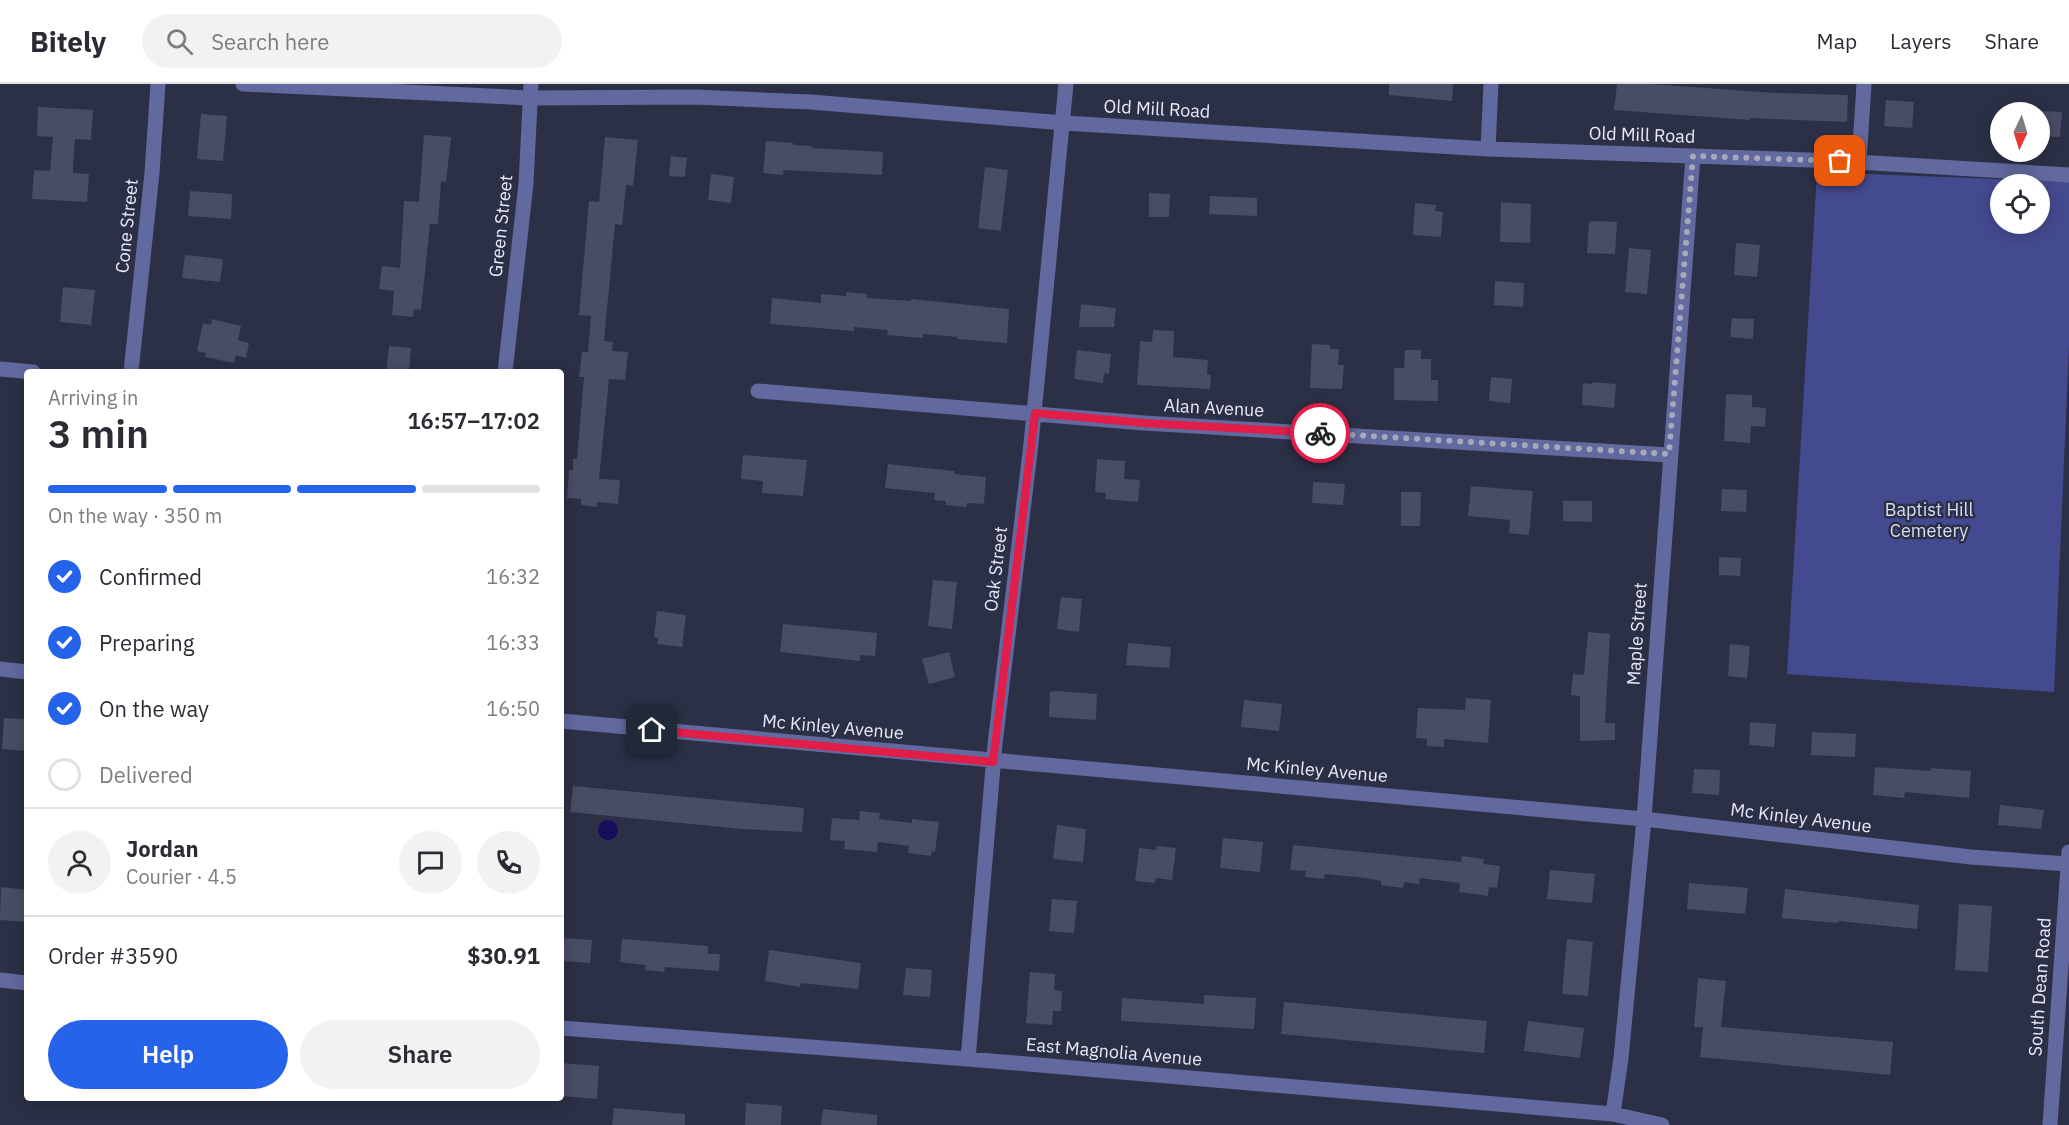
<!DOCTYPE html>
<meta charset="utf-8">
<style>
body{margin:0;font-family:"IBM Plex Sans",sans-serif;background:#f2f2f3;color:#2b2b33;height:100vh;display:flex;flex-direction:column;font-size:22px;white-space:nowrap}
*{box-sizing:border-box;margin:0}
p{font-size:20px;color:#7c7c81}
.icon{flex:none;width:33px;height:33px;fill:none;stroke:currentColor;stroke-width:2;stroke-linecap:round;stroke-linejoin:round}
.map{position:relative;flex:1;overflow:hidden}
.drawer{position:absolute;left:24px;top:285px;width:540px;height:732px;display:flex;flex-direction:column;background:#fff;border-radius:6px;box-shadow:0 3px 15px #0003}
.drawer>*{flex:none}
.needle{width:39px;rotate:184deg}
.tools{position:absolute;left:1990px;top:18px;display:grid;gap:12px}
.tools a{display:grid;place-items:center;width:60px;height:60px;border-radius:50%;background:#fff;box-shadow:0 3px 15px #0003;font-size:30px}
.pin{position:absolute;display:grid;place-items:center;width:51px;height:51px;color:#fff;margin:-26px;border-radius:12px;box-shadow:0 3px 9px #0006}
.courier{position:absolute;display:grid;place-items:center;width:60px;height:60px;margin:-30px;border:4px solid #e11d48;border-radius:50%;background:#fff;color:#222;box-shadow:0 2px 8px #0007}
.summary em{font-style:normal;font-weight:600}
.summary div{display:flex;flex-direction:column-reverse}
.summary{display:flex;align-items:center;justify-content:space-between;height:102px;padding:0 24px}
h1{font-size:39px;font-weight:600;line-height:45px}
.bar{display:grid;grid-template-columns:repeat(4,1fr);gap:9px 6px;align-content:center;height:72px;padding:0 24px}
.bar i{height:8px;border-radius:4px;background:#e1e1e2}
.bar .selected{background:#2563eb}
.bar p{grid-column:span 4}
.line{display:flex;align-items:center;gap:15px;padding:0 24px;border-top:2px solid #e1e1e2}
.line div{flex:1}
.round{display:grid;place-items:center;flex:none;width:63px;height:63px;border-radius:32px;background:#f2f2f3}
ol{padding:0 24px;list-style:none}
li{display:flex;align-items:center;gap:18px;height:66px}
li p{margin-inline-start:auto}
li .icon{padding:6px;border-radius:50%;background:#2563eb;color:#fff;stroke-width:4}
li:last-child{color:#7c7c81}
li i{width:33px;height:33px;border:3px solid #e1e1e2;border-radius:50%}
.primary-button{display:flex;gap:12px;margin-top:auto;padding:12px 24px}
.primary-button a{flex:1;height:69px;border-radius:36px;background:#2563eb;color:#fff;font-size:24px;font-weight:600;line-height:69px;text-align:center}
.primary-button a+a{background:#f2f2f3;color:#2b2b33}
header{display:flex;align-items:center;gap:36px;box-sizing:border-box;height:84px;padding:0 30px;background:#fff;border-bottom:2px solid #e1e1e2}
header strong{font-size:28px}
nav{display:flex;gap:33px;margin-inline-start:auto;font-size:21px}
.search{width:420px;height:54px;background:#f2f2f3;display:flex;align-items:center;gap:15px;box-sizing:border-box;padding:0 21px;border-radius:33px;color:#7c7c81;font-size:22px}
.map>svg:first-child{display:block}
.green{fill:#444a8f;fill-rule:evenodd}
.water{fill:#170e5b}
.building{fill:#484c64}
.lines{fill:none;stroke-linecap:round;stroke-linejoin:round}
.minor{stroke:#61699e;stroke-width:15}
.tertiary{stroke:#61699e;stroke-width:15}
.done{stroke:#a6a9ba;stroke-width:6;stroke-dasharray:0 10.8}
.route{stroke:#e11d48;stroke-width:8}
.labels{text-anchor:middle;stroke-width:5;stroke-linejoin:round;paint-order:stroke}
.street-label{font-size:18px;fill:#e7eaf9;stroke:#2c3046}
.park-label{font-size:18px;fill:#d8ddf3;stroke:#2c3046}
</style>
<header>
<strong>Bitely</strong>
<div class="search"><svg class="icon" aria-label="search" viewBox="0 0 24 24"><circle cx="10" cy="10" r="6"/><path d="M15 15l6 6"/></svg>Search here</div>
<nav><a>Map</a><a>Layers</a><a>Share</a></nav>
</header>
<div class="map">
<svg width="2069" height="1041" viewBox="0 0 2069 1041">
<rect width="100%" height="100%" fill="#2c3046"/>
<path class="green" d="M 1817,88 L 2069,98 L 2069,263 L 2054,608 L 1787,590 ZM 2001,100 L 2040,100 L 2040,140 L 2001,140 Z"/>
<path class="water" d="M598 746a10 10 0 1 1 20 0a10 10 0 1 1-20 0Z"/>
<path class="building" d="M 1389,0 L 1453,0 L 1452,17 L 1389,11 Z
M 1617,0 L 1651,0 L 1775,9 L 1848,11 L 1847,38 L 1750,34 L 1750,36 L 1614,26 Z
M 1886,16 L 1914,18 L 1912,44 L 1884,42 Z
M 38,23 L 93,26 L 91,56 L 75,55 L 73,83 L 73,89 L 89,90 L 87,118 L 32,115 L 34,86 L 50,87 L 53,53 L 37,52 Z
M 2040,27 L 2062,28 L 2060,53 L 2040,52 Z
M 201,30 L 227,32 L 223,77 L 197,75 Z
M 424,51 L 451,53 L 446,98 L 441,97 L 438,140 L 430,140 L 421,226 L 414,225 L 413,233 L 392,231 L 394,207 L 379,205 L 382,182 L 400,184 L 404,117 L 419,118 Z
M 605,53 L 638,56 L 633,102 L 626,101 L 622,141 L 615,140 L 604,257 L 613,258 L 612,267 L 628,268 L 625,296 L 609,295 L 599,395 L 620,396 L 618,420 L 597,418 L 597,423 L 581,421 L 581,415 L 567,414 L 569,386 L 573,386 L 573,375 L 577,375 L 584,293 L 579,293 L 582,268 L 588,268 L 591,232 L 579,231 L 589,117 L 599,118 Z
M 766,57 L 793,59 L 793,61 L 812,62 L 812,64 L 883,68 L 882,91 L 784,86 L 783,91 L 763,89 Z
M 671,72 L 687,74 L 685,93 L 669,92 Z
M 985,83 L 1008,86 L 1001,147 L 978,144 Z
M 711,90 L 734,93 L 731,119 L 708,116 Z
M 190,107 L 232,110 L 231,135 L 188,132 Z
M 1149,109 L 1170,110 L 1169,133 L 1149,133 Z
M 1210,112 L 1257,114 L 1257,132 L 1209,130 Z
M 1501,118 L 1531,120 L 1530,159 L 1500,158 Z
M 1415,119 L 1436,121 L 1435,127 L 1443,128 L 1441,153 L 1413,151 Z
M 1597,137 L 1617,138 L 1615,170 L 1587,169 L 1589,138 Z
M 1736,159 L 1760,161 L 1757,193 L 1734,191 Z
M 1629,164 L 1651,166 L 1647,210 L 1625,208 Z
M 185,171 L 223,175 L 220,198 L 182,194 Z
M 1495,197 L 1524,199 L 1523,223 L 1494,221 Z
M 63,203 L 95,206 L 91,241 L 60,238 Z
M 846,208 L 867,210 L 867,214 L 911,217 L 911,215 L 1009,225 L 1007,259 L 958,255 L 958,253 L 923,250 L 923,254 L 887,251 L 888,246 L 854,243 L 854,247 L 770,240 L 772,214 L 821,219 L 821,210 L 846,212 Z
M 1081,220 L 1116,224 L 1114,243 L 1079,243 Z
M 1732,234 L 1754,235 L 1753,255 L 1730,253 Z
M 212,235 L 241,242 L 238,256 L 249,259 L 246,274 L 236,271 L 234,279 L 205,273 L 206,269 L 197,267 L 203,239 L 211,241 Z
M 1153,246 L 1174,247 L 1173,273 L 1208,276 L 1207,290 L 1211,291 L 1210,305 L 1137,301 L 1140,257 L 1152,258 Z
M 1312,260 L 1330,261 L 1330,265 L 1339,265 L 1338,281 L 1344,281 L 1342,305 L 1310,304 Z
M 389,262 L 411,264 L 409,288 L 386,288 Z
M 1077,266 L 1111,270 L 1109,290 L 1104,289 L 1103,299 L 1074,295 Z
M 1405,266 L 1421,266 L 1421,275 L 1431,275 L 1431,296 L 1438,296 L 1438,317 L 1394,316 L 1394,284 L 1404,284 Z
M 1491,293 L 1512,295 L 1510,319 L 1489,317 Z
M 1592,298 L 1616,300 L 1614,324 L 1582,321 L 1583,299 L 1592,300 Z
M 1726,310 L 1752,311 L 1752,323 L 1766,324 L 1765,343 L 1751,342 L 1750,359 L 1724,357 Z
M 743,371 L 807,376 L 803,412 L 762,409 L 763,397 L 741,395 Z
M 1097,375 L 1125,377 L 1124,395 L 1140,396 L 1138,418 L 1105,415 L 1106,409 L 1095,408 Z
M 888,380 L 954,387 L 954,390 L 986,393 L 984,420 L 967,419 L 966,423 L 946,421 L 946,417 L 934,416 L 935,409 L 885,404 Z
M 1313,398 L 1345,400 L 1343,421 L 1312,419 Z
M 1471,402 L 1533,407 L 1529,451 L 1509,449 L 1510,436 L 1468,432 Z
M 1722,405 L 1747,406 L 1746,428 L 1721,427 Z
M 1401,408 L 1421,408 L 1420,442 L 1401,442 Z
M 1563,417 L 1592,417 L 1592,438 L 1563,437 Z
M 1719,473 L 1741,474 L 1740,492 L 1719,491 Z
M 933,496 L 957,498 L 952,545 L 928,542 Z
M 1061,513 L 1082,515 L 1079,548 L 1057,545 Z
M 657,527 L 686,531 L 682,563 L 657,560 L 658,554 L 654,553 Z
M 783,540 L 877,549 L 875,572 L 860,571 L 860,577 L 780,568 Z
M 1588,548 L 1610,550 L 1605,639 L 1615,639 L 1615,656 L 1580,657 L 1580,612 L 1571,611 L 1573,590 L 1584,591 Z
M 1128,559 L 1171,563 L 1169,584 L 1126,581 Z
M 1730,560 L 1750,562 L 1747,594 L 1728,592 Z
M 949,568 L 955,593 L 929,600 L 922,575 Z
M 1057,607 L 1097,610 L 1096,636 L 1049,633 L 1050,608 Z
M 1466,614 L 1491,616 L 1488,659 L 1444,655 L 1444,663 L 1427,662 L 1427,655 L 1416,654 L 1418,624 L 1465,626 Z
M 1244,616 L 1282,620 L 1279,647 L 1241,643 Z
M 4,634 L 27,635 L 27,667 L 2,665 Z
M 1750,638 L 1776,640 L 1774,663 L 1749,661 Z
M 1812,648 L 1856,650 L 1855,673 L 1811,671 Z
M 1875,683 L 1931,687 L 1931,684 L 1971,687 L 1969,714 L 1905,708 L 1904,714 L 1873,711 Z
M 1694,685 L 1720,686 L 1719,711 L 1692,709 Z
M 573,702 L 804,724 L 802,748 L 742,745 L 570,728 Z
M 2000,721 L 2044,726 L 2041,745 L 1998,741 Z
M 860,727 L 880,729 L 879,735 L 912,739 L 912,735 L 939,738 L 935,768 L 932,767 L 931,772 L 908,769 L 909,762 L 878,758 L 877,768 L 844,765 L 845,757 L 830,756 L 832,734 L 859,736 Z
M 1057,741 L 1086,745 L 1083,778 L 1053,775 Z
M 1223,754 L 1263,758 L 1260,788 L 1220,784 Z
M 1293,761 L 1461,778 L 1462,772 L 1484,775 L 1483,780 L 1500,782 L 1497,804 L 1489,803 L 1488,812 L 1459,808 L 1460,799 L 1420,794 L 1419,800 L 1404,798 L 1403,804 L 1381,801 L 1381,797 L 1366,794 L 1325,790 L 1324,795 L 1305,793 L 1306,787 L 1290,786 Z
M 1157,762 L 1176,764 L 1172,796 L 1156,794 L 1155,799 L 1135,797 L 1139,764 L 1156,766 Z
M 1550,786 L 1595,790 L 1592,819 L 1547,815 Z
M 1689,799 L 1748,804 L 1745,830 L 1687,825 Z
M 1,803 L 27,806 L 27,838 L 0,836 Z
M 1785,805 L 1919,821 L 1917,845 L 1838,837 L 1838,839 L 1782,834 Z
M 1052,815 L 1077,817 L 1074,849 L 1049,847 Z
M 1959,820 L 1992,822 L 1988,888 L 1955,886 Z
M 563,854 L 592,856 L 590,879 L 561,877 Z
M 622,855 L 708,862 L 708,870 L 720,870 L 719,887 L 665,883 L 664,888 L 645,886 L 646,881 L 620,878 Z
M 1567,855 L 1593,858 L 1588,912 L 1562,910 Z
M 769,866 L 861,879 L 858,905 L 801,899 L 800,903 L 765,897 Z
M 906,884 L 932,886 L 930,913 L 903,911 Z
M 1030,888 L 1055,890 L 1054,906 L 1062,907 L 1061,927 L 1053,927 L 1052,941 L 1026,939 Z
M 1698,894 L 1726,897 L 1721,943 L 1893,958 L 1890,991 L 1700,973 L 1703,943 L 1694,943 Z
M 1204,911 L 1256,914 L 1254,945 L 1121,937 L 1122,914 L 1204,920 Z
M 1284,918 L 1487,937 L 1484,969 L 1281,950 Z
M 1528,937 L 1584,944 L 1580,974 L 1524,967 Z
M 561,979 L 599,982 L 597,1015 L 561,1012 Z
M 746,1019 L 782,1022 L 781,1041 L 745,1041 Z
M 614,1024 L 685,1030 L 685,1041 L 612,1041 Z
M 823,1025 L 877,1031 L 877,1041 L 821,1041 Z"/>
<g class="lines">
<path class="minor" d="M 243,0 L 529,14 L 695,13 L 811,18 L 1064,39 L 1488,65 L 1840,77 L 2069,91
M 1488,65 L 1491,0
M 1859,78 L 1864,0
M 0,285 L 33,288
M 131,288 L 152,89 L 158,0
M 505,288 L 526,100 L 531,0
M 758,307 L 1144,339 L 1669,371
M 0,585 L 27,588
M 561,637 L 1644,735 L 1971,773 L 2068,780
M 0,896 L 27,899
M 561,944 L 968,975 L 1613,1030 L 1662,1041
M 968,975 L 995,660 L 1031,360 L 1066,0
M 1613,1030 L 1621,974 L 1644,735 L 1693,72"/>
<path class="tertiary" d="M 2050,1041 L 2069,768"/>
</g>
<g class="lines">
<path class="done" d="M 1320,349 L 1669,370 L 1693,72 L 1840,77"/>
<path class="route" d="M 652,646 L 993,678 L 1035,329 L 1144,339 L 1320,349"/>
</g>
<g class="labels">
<g class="street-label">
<text transform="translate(1157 25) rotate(3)" y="6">Old Mill Road</text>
<text transform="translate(1642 51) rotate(2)" y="6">Old Mill Road</text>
<text transform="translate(127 142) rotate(-84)" y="6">Cone Street</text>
<text transform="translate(501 142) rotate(-84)" y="6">Green Street</text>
<text transform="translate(1214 324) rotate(3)" y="6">Alan Avenue</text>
<text transform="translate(996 485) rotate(-83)" y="6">Oak Street</text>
<text transform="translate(1637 550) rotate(-86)" y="6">Maple Street</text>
<text transform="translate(833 643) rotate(5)" y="6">Mc Kinley Avenue</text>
<text transform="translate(1317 686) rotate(5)" y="6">Mc Kinley Avenue</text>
<text transform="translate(1801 734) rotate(7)" y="6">Mc Kinley Avenue</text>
<text transform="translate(2040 903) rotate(-86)" y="6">South Dean Road</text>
<text transform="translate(1114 968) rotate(5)" y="6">East Magnolia Avenue</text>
</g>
<g class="park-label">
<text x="1929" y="432">Baptist Hill<tspan x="1929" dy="21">Cemetery</tspan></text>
</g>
</g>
</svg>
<div class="tools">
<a><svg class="needle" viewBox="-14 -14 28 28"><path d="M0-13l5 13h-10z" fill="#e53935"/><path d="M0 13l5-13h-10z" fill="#7c7c81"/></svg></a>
<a><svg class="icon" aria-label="locate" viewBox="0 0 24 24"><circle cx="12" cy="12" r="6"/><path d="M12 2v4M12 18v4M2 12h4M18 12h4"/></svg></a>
</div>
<div class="pin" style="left:1840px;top:77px;background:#ea580c"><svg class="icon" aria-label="bag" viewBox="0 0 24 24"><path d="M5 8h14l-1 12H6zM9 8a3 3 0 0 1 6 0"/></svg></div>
<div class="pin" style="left:652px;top:646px;background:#1f2937"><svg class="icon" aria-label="home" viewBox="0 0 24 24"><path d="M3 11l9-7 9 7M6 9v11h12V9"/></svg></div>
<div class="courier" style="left:1320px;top:349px"><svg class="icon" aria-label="bike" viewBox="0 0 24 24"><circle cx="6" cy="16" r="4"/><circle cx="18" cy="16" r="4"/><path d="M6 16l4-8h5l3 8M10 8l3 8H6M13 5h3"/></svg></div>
<section class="drawer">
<div class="summary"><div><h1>3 min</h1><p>Arriving in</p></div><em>16:57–17:02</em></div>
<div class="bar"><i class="selected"></i><i class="selected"></i><i class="selected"></i><i></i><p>On the way · 350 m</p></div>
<ol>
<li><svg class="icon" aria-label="check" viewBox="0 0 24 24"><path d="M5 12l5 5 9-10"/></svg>Confirmed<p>16:32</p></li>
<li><svg class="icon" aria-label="check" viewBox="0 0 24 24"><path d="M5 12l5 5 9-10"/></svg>Preparing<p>16:33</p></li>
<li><svg class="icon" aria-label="check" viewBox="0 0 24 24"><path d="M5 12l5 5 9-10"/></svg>On the way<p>16:50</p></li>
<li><i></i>Delivered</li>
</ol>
<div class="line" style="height:108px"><a class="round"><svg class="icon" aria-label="person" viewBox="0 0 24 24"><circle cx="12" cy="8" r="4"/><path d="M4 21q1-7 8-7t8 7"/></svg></a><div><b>Jordan</b><p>Courier · 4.5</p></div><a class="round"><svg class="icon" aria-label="chat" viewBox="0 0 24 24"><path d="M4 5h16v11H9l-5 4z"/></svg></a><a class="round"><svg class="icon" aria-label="phone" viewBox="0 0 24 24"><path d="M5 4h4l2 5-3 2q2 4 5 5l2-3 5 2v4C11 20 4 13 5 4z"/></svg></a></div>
<div class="line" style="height:78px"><div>Order #3590</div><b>$30.91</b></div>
<div class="primary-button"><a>Help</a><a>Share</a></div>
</section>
</div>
